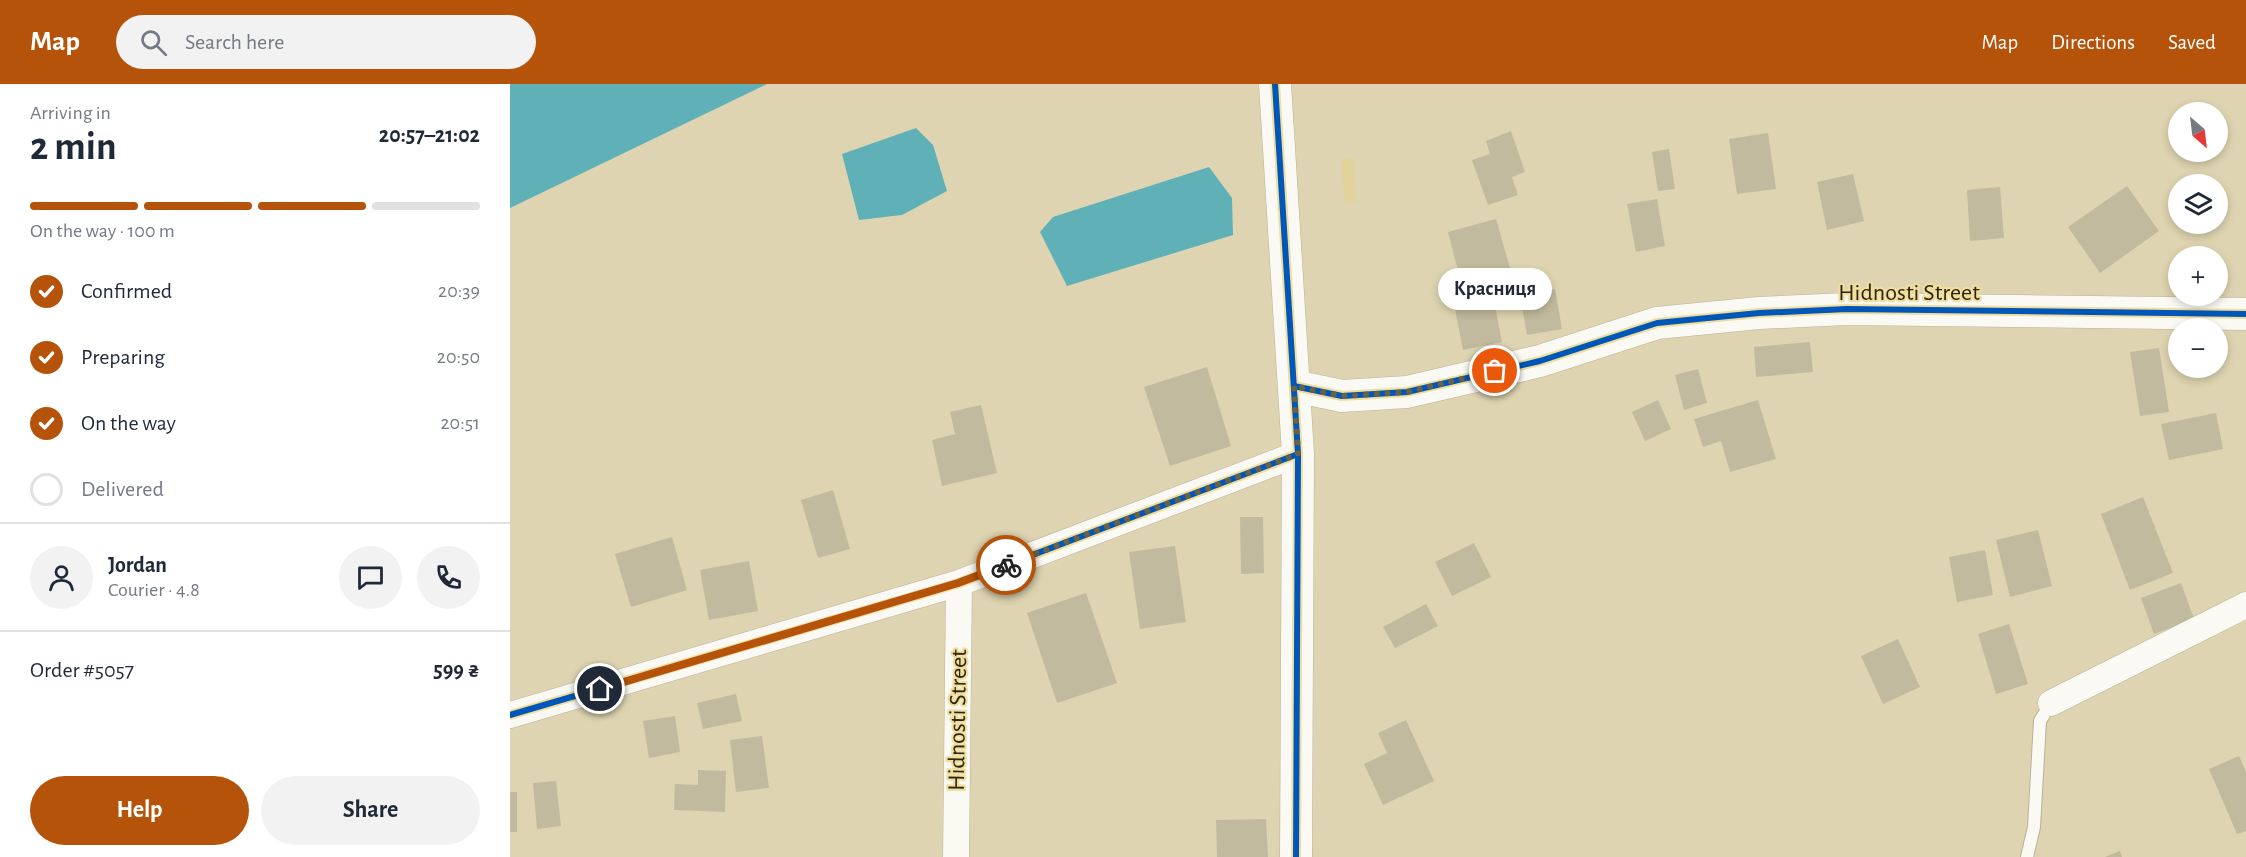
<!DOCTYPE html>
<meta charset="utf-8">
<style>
body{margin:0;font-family:"Alegreya Sans",sans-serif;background:#f2f2f3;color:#1f2937;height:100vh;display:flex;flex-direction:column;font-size:22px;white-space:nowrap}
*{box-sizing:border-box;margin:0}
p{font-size:20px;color:#747a83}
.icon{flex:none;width:33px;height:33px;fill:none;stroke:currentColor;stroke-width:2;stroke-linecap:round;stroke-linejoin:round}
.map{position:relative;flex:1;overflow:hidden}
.sheet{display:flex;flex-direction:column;background:#fff;width:510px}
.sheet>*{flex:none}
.needle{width:39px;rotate:152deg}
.buttons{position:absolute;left:1658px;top:18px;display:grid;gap:12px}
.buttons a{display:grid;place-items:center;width:60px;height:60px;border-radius:50%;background:#fff;box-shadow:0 3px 9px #0003;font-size:30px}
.pin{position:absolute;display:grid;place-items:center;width:51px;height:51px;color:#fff;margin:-26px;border:3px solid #fff;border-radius:50%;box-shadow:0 2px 6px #0007}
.courier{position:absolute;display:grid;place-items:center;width:60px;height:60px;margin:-30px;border:4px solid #b45309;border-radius:50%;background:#fff;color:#222;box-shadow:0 2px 8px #0007}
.bubble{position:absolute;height:42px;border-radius:21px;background:#fff;box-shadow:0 3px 9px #0003;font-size:20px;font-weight:600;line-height:42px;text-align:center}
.summary em{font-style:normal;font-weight:600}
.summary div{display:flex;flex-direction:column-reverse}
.summary{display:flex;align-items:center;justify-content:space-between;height:102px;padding:0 30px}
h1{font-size:39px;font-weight:600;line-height:45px}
.bar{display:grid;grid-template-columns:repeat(4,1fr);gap:9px 6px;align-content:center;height:72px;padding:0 30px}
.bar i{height:8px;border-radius:4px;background:#e0e1e3}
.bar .active{background:#b45309}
.bar p{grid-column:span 4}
.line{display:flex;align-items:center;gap:15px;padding:0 30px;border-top:2px solid #e0e1e3}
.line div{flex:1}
.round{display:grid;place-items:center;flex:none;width:63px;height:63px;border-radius:32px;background:#f2f2f3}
ol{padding:0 30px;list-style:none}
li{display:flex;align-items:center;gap:18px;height:66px}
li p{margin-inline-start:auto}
li .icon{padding:6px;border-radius:50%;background:#b45309;color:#fff;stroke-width:4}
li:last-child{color:#747a83}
li i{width:33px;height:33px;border:3px solid #e0e1e3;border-radius:50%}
.action{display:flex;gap:12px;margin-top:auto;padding:12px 30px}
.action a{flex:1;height:69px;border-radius:36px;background:#b45309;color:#fff;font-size:24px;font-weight:600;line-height:69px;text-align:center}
.action a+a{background:#f2f2f3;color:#1f2937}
header{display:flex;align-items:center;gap:36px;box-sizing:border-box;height:84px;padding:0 30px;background:#b45309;color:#fff}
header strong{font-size:28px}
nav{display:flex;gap:33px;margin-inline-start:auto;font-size:21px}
.search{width:420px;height:54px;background:#f2f2f3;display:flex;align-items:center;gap:15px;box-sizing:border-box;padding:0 21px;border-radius:33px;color:#747a83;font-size:22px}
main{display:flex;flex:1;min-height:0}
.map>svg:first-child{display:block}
.built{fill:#e2d29c}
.water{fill:#60b0b7}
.building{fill:#c1ba9e}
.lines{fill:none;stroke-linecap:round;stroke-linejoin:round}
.service-casing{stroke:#bab297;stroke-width:14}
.minor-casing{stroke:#bab297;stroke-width:27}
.tertiary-casing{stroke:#bab297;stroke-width:33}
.service{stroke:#faf9f3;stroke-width:12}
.minor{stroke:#faf9f3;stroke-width:26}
.tertiary{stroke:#faf9f3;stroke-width:32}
.cycleway-casing{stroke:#f0de9f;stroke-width:10}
.cycleway{stroke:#0057b8;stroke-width:6}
.done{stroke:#6a6245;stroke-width:6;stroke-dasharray:0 10.8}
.route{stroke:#b45309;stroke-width:8}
.labels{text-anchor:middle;stroke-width:4.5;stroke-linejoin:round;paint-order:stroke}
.street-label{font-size:24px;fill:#2c250b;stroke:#f0de9f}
</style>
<header>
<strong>Map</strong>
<div class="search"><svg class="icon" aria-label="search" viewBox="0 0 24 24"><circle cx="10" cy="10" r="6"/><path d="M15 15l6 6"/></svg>Search here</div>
<nav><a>Map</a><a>Directions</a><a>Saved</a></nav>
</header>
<main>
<section class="sheet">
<div class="summary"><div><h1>2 min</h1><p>Arriving in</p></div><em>20:57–21:02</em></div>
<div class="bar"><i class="active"></i><i class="active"></i><i class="active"></i><i></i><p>On the way · 100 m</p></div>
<ol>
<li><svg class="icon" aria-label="check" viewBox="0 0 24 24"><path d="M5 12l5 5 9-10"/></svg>Confirmed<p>20:39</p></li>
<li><svg class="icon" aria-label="check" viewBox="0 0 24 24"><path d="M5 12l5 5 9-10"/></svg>Preparing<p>20:50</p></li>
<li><svg class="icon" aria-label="check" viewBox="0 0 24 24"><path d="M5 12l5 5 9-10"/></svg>On the way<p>20:51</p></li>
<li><i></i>Delivered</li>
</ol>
<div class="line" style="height:108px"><a class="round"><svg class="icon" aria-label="person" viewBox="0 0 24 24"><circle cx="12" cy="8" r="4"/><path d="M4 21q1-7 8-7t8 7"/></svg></a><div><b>Jordan</b><p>Courier · 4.8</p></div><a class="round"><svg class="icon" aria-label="chat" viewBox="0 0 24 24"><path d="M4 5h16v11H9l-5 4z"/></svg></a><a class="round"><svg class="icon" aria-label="phone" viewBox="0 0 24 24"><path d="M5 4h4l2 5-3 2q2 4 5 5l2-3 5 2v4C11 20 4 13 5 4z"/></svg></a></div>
<div class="line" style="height:78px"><div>Order #5057</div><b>599 ₴</b></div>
<div class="action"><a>Help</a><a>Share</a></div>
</section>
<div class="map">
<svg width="1736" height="773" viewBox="0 0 1736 773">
<rect width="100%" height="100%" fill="#ded4b1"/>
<path class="built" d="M 843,74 L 847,118 L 835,119 L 831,75 Z"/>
<path class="water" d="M 0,0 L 257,0 L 0,124 Z
M 406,44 L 423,61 L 437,107 L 392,131 L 349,136 L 332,70 Z
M 699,83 L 722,114 L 723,151 L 557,202 L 530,148 L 543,133 Z"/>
<path class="building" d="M 1001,47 L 1015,88 L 1002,93 L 1008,111 L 978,121 L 962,76 L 980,70 L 976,57 Z
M 1258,49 L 1266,105 L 1227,110 L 1219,55 Z
M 1159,65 L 1165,105 L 1148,107 L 1142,68 Z
M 1343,90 L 1354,137 L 1317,146 L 1307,98 Z
M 1617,102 L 1649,147 L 1590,189 L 1558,143 Z
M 1490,103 L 1494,154 L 1460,157 L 1457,106 Z
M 1147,115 L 1155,162 L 1126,168 L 1117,120 Z
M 986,135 L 1000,184 L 951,198 L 938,148 Z
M 1045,205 L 1052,245 L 1017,251 L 1010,211 Z
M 982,206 L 992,258 L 953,266 L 943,215 Z
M 1300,258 L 1303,288 L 1246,293 L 1244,263 Z
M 1649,264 L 1659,328 L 1630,332 L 1620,268 Z
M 697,283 L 721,362 L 660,382 L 634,303 Z
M 1188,285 L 1197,319 L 1174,326 L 1165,291 Z
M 1148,316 L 1161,345 L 1135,357 L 1122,328 Z
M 1248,316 L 1266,375 L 1220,388 L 1211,357 L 1193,363 L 1184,335 Z
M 471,321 L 487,389 L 432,402 L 422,356 L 445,350 L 440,328 Z
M 1706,329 L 1713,365 L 1659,376 L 1651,340 Z
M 323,406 L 340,465 L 308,474 L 291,416 Z
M 1633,413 L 1663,489 L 1620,506 L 1591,430 Z
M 730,433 L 753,433 L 754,489 L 731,490 Z
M 1528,446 L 1542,502 L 1500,513 L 1486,456 Z
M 162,453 L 177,506 L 121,523 L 105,470 Z
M 964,459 L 981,493 L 942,512 L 925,478 Z
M 665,462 L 676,538 L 630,545 L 619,468 Z
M 1475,466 L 1483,511 L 1447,518 L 1439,473 Z
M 239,477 L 248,527 L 199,536 L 190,486 Z
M 1671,499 L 1684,535 L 1644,550 L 1631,514 Z
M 576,509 L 607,599 L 547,619 L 517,529 Z
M 916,520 L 928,542 L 885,564 L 873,543 Z
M 1499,540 L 1518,600 L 1486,610 L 1468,550 Z
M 1388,555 L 1410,603 L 1373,620 L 1351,572 Z
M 226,610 L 232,637 L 193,645 L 187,619 Z
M 165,632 L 170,668 L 139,674 L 133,637 Z
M 896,636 L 924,697 L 873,721 L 854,680 L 877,669 L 868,649 Z
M 252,652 L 259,704 L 226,708 L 220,656 Z
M 1729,672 L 1736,688 L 1736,747 L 1727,750 L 1699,685 Z
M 188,686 L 216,687 L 215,728 L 164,726 L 165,700 L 188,701 Z
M 46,697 L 51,742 L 27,745 L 23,699 Z
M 0,708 L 7,708 L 7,748 L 0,748 Z
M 756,735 L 758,773 L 707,773 L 706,736 Z
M 1610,767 L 1612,773 L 1595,773 Z"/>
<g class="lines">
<defs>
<path id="service" d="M 1517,773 L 1524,743 L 1530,637 L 1541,619"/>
<path id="minor" d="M 1541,619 L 1736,521
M 0,631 L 449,499 L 788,370
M 446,773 L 449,499"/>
<path id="tertiary" d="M 765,0 L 788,370 L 786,773
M 784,302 L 832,312 L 897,308 L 1030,277 L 1147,239 L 1249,229 L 1337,225 L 1736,230"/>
</defs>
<use href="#service" class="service-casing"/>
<use href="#minor" class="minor-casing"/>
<use href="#tertiary" class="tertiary-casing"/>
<use href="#service" class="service"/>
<use href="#minor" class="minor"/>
<use href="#tertiary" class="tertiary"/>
<defs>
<path id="cycleway" d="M 765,0 L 788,370 L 786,773
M 784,302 L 832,312 L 897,308 L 1030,277 L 1147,239 L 1249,229 L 1337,225 L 1736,230
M 0,631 L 449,499 L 788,370"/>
</defs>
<use href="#cycleway" class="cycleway-casing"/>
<use href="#cycleway" class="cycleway"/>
</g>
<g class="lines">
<path class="done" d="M 496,481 L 788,370 L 784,302 L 832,312 L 897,308 L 985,287"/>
<path class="route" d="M 90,605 L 448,499 L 496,481"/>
</g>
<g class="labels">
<g class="street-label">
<text x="1399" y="216">Hidnosti Street</text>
<text transform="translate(447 636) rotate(-89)" y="8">Hidnosti Street</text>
</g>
</g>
</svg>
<div class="buttons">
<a><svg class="needle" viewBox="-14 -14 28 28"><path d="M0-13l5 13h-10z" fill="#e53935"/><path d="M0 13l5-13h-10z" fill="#747a83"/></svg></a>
<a><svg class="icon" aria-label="layers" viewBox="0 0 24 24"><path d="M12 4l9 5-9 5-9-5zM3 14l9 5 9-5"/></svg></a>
<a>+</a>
<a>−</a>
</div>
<div class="pin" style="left:985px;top:287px;background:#ea580c"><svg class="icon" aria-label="bag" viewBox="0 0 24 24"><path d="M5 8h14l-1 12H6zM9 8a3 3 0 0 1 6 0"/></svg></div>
<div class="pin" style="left:90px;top:605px;background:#1f2937"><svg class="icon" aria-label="home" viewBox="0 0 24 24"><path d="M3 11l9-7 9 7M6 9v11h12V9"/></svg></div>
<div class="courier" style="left:496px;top:481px"><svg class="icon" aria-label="bike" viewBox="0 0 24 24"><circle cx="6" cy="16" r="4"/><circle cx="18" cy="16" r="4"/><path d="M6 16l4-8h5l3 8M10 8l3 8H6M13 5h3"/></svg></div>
<div class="bubble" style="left:928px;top:184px;width:114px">Красниця</div>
</div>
</main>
